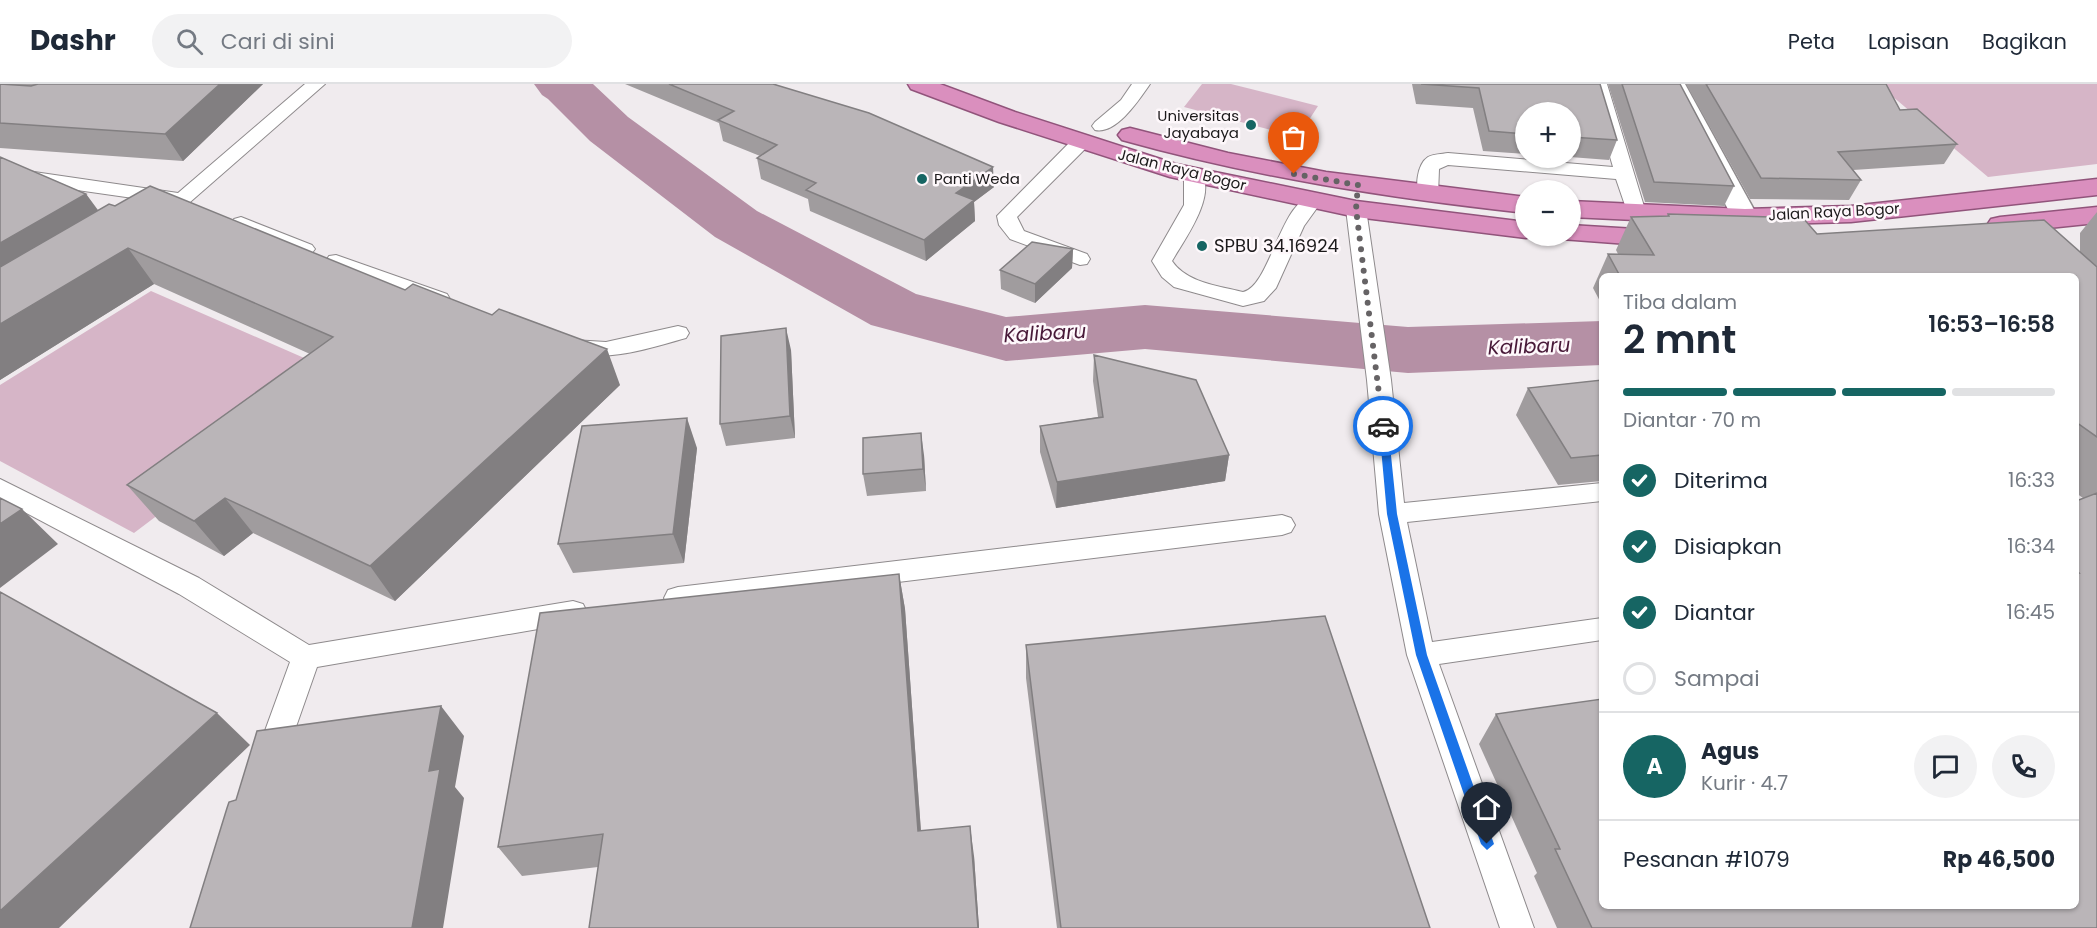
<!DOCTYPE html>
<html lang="id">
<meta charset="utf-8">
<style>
body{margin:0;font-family:Poppins,sans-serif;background:#f2f2f3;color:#1f2937;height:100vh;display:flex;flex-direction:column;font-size:22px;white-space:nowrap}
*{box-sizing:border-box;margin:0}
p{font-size:20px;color:#747a83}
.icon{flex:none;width:33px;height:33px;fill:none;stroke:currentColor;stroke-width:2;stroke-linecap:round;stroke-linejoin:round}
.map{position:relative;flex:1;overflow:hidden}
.panel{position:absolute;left:1599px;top:189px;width:480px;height:636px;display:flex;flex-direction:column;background:#fff;border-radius:9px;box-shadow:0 2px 4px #0004}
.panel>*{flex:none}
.controls{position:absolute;left:1515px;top:18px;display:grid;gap:12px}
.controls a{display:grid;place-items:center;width:66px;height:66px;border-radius:50%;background:#fff;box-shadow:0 2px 4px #0004;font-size:30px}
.pin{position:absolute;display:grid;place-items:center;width:51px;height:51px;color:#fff;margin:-62px -26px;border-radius:50% 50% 50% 0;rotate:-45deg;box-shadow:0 0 6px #0007}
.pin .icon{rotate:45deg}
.courier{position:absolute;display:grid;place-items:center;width:60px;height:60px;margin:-30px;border:4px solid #1a73e8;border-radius:50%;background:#fff;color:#222;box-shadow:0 2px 8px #0007}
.overview em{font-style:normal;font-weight:600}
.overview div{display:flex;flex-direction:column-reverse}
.overview{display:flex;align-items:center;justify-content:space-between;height:102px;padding:0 24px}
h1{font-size:39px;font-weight:600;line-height:45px}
.bar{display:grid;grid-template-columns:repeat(4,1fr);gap:9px 6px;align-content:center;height:72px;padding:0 24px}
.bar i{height:8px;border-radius:4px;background:#e0e1e3}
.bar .current{background:#166563}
.bar p{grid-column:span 4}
.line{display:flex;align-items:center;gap:15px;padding:0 24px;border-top:2px solid #e0e1e3}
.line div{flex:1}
.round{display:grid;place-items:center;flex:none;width:63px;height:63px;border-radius:32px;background:#f2f2f3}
ol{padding:0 24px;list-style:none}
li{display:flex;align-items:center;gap:18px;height:66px}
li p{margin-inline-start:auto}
li .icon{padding:6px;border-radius:50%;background:#166563;color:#fff;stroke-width:4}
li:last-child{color:#747a83}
li i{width:33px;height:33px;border:3px solid #e0e1e3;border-radius:50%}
header{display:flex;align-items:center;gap:36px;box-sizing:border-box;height:84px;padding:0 30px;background:#fff;border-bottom:2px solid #e0e1e3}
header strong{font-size:28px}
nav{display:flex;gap:33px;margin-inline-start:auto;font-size:21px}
.search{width:420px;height:54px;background:#f2f2f3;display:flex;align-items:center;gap:15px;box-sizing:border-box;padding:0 21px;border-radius:33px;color:#747a83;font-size:22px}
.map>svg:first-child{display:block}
.green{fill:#d6b5c7}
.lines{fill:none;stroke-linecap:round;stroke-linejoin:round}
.river{fill:#b590a5;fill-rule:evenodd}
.service-casing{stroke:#8e8a8c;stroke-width:2}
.minor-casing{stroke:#8e8a8c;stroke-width:3}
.trunk-casing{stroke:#91547b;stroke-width:3}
.service{fill:#fff;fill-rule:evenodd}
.minor{fill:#fff;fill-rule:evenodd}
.trunk{fill:#da8fbe;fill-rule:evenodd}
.wall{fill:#a09c9e}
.shaded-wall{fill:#827f81}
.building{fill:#bab5b8;stroke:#827f81;stroke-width:1.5}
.route{fill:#1a73e8}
.done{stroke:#666365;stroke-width:6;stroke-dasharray:0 10.8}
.poi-dot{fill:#166563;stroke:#fef8fb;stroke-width:2}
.labels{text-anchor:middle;stroke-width:5;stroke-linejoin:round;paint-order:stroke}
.far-poi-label{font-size:15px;fill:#1c1a1b;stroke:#fef8fb;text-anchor:end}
.far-street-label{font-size:15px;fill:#1c1a1b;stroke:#fef8fb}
.poi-label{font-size:18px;fill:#1c1a1b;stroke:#fef8fb;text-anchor:start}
.water-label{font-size:20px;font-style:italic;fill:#481938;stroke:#fef8fb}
</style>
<header>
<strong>Dashr</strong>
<div class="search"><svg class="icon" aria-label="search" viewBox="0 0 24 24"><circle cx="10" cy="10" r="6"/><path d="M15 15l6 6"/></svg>Cari di sini</div>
<nav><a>Peta</a><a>Lapisan</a><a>Bagikan</a></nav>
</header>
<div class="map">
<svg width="2097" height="844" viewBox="0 0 2097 844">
<rect width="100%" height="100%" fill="#f0ebee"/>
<path class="green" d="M 1202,0 L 1231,0 L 1318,22 L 1298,53 L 1184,23 Z
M 1885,0 L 2097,0 L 2097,80 L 1988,93 L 1892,12 Z
M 151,207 L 343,291 L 134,449 L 0,377 L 0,301 Z"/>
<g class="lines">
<path class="river" d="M 534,0 L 593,0 L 628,33 L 757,127 L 916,210 L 1006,233 L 1145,221 L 1408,243 L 1602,237 L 1602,281 L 1408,289 L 1145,265 L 1006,277 L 871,241 L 715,153 L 590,57 L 548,15 L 542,11 Z"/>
<defs>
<path id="service" d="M 305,0 L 325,0 L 189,119 L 182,121 L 0,95 L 0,83 L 178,109 Z
M 1132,0 L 1150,0 C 1139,16 1116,51 1095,46 L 1092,42 L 1095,38 L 1121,16 Z
M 1589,0 L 1607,0 L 1646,129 L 1643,133 L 1629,133 L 1616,95 L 1448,81 L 1439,85 L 1438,111 L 1435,115 L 1421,115 C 1414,105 1417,80 1428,73 C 1433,70 1442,70 1448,69 L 1613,83 Z
M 1081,52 L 1088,54 L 1090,58 L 1088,62 L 1017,133 L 1024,147 L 1087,170 L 1090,175 L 1087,180 L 1080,181 L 1010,155 L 999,141 L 997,132 L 1074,54 Z
M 1194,86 L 1201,88 C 1217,112 1184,156 1172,177 C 1187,199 1219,202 1243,208 C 1272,202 1282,104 1319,113 L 1322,117 L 1304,142 L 1276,204 L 1264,217 L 1243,222 L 1174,203 L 1162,193 L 1152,177 L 1184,121 L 1184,92 L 1187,88 Z
M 1356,119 L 1363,121 L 1366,125 L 1391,296 L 1404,419 L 1602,399 L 1602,417 L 1407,438 L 1432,558 L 1602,534 L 1602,556 L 1439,580 L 1534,844 L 1500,844 L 1407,571 L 1379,430 L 1367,296 L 1346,125 L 1349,121 Z
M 241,133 L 312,161 L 315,165 L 312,169 L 305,171 L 298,169 L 234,143 L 231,139 L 234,135 Z
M 336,171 L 447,210 L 450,215 L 447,220 L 439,222 L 431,220 L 329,182 L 326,177 L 329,172 Z
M 678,242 L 686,244 L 689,249 L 686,254 C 647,265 605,279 565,268 L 562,263 L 565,258 L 573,256 L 606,258 Z
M 0,395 L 199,494 L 309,561 L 573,517 L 583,520 L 587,528 L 583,536 L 573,539 L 317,583 L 284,677 L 280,687 L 269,691 L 258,687 L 254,677 L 290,578 L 179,510 L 0,415 Z
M 1282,431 L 1291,434 L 1295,441 L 1291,448 L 1282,451 L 678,525 L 668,522 L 664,514 L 668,506 L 678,503 Z"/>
<path id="minor" d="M 1663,0 L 1685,0 L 1758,133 L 1754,138 L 1745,141 L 1736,138 L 1732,133 Z"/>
<path id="trunk" d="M 908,0 L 940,0 L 1015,28 L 1176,80 L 1356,117 L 1526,138 L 1526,152 L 1535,152 L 1526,154 L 1356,133 L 1170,93 L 999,38 L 911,5 Z
M 1130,44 L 1228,69 L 1326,88 L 1526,113 L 1526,129 C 1389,114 1254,93 1122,56 L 1118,51 L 1122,46 Z
M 2097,95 L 2097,111 L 1851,138 L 1745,141 L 1570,133 L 1570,117 L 1745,125 L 1851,122 Z
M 2097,123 L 2097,139 L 2000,149 L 1991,147 L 1987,141 L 1991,135 L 2000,133 Z
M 1570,141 L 1668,147 L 1677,149 L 1681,155 L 1677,161 L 1668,163 L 1561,155 L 1559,152 L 1570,152 Z"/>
</defs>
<use href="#service" class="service-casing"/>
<use href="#minor" class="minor-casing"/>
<use href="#trunk" class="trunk-casing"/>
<use href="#service" class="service"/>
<use href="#minor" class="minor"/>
<use href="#trunk" class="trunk"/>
</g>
<path class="wall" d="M 0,0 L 263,0 L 183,77 L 0,64 Z
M 625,0 L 775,0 L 994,103 L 974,118 L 975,137 L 926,177 L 810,127 L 808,115 L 761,95 L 757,74 L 760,72 L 723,57 L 719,39 Z
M 1412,0 L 1600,0 L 1617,56 L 1609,76 L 1570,73 L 1570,28 L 1526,28 L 1526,70 L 1483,67 L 1473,24 L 1416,20 Z
M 1608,0 L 1680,0 L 1734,102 L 1724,122 L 1645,118 Z
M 1686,0 L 1886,0 L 1900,26 L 1957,60 L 1944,80 L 1853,86 L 1861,96 L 1849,116 L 1750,115 Z
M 0,73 L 86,110 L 98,126 L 620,301 L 395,517 L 253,449 L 224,472 L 159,437 L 127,401 L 310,270 L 154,200 L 0,296 Z
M 2097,128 L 2097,844 L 1557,844 L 1534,792 L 1537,789 L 1479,660 L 1496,630 L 2076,822 L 2076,417 L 2083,414 L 2076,409 L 2076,397 L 2077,396 L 2076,396 L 2076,192 L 1602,192 L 1602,221 L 1593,204 L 1608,170 L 1618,170 L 1616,166 L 1631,133 L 1667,132 L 1668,130 L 1817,150 L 2080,168 L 2080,149 Z
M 1073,165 L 1072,184 L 1035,219 L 1001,205 L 1000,186 Z
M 791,266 L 795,354 L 726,362 L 720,340 Z
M 1094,271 L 1229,371 L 1225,397 L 1056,424 L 1040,368 L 1040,342 L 1098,333 L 1093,297 Z
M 1602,296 L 1602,397 L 1558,401 L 1516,331 L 1528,304 Z
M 697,364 L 684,479 L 573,489 L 558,460 Z
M 924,371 L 926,407 L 867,412 L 863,390 Z
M 899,490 L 905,525 L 921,747 L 974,772 L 979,844 L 589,844 L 598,783 L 522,792 L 498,763 Z
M 1026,561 L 1430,844 L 1057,844 L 1026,594 Z"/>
<path class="shaded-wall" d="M 220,0 L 263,0 L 183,77 L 165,50 Z
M 993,83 L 994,103 L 974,118 L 975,137 L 926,177 L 924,156 L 956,109 Z
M 86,110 L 112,146 L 0,212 L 0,159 Z
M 128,164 L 154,200 L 0,296 L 0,240 Z
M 1073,165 L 1072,184 L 1035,219 L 1035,200 Z
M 786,244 L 791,266 L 795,354 L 790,332 Z
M 607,265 L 620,301 L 395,517 L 370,482 Z
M 687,334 L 697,364 L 684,479 L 673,450 Z
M 921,349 L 924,371 L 926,407 L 923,385 Z
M 1229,371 L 1225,397 L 1056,424 L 1057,398 Z
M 225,414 L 253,449 L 224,472 L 194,437 Z
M 22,425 L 58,460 L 0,504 L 0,440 Z
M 899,490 L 905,525 L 923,777 L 918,747 Z
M 441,622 L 464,652 L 455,703 L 464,714 L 443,844 L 412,844 L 429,687 Z
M 217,629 L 250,661 L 59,844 L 0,844 L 0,827 Z
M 970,742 L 974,772 L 979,844 L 978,844 Z"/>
<path class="building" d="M 0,0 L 31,2 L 38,0 L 220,0 L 165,50 L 0,39 Z
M 669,0 L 773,0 L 869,29 L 993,83 L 956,109 L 974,116 L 924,156 L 806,106 L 816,99 L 757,74 L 777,61 L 718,36 L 734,27 Z
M 1421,0 L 1600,0 L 1617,56 L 1570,53 L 1570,28 L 1526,28 L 1526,50 L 1489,47 L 1479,4 Z
M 1622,0 L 1680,0 L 1734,102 L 1654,98 Z
M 1706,0 L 1886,0 L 1900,26 L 1917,25 L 1957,60 L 1838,68 L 1861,96 L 1761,94 Z
M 0,73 L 86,110 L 0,159 Z
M 150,102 L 405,206 L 413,200 L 492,231 L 499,225 L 607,265 L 370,482 L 225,414 L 194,437 L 127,401 L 333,253 L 128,164 L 0,240 L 0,183 L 109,120 L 115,122 Z
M 1668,130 L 1803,134 L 1817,150 L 2044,136 L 2097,183 L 2097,353 L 2076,338 L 2076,192 L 1620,192 L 1608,170 L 1654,171 L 1631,133 L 1669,132 Z
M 1032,158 L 1073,165 L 1035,200 L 1000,186 Z
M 786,244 L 790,332 L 720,340 L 721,252 Z
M 1094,271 L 1196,296 L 1229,371 L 1057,398 L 1040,342 L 1103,333 Z
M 1602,296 L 1602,371 L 1571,374 L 1528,304 Z
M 687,334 L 673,450 L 558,460 L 582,342 Z
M 921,349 L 923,385 L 863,390 L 863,354 Z
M 2097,409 L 2097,844 L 1592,844 L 1555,765 L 1560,765 L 1496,630 L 1602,615 L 1602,822 L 2076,822 L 2076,489 L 2079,489 L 2076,486 L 2076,417 Z
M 0,414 L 22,425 L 0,440 Z
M 899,490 L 918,747 L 970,742 L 978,844 L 589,844 L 603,750 L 498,763 L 540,529 Z
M 0,508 L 217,629 L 0,827 Z
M 1325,532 L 1430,844 L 1061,844 L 1026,561 Z
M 441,622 L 429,687 L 440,685 L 412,844 L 190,844 L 227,724 L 229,718 L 236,716 L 257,647 Z"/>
<path class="route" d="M 1383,339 L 1388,342 L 1397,430 L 1427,571 L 1494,760 L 1487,766 L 1481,760 L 1416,571 L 1387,430 L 1379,342 Z"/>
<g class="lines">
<path class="done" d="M 1294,90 L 1358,101 L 1356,125 L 1383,342"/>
</g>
<g class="poi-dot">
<circle cx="1251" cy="41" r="6"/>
<circle cx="922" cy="95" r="6"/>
<circle cx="1202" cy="162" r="6"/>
</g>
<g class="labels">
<g class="far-poi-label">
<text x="1239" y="37">Universitas<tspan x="1239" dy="17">Jayabaya</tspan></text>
<text x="934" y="100" text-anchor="start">Panti Weda</text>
</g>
<g class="far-street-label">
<text transform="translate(1182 86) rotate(14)" y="5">Jalan Raya Bogor</text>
<text transform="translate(1834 128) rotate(-3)" y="5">Jalan Raya Bogor</text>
</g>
<g class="poi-label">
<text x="1214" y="168">SPBU 34.16924</text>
</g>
<g class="water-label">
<text transform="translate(1045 249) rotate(-3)" y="7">Kalibaru</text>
<text transform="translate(1529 262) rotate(-2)" y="7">Kalibaru</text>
</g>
</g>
</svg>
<div class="controls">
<a>+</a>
<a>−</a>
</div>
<div class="pin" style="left:1294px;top:90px;background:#ea580c"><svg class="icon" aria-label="bag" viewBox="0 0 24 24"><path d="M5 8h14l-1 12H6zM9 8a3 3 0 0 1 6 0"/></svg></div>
<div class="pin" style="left:1487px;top:760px;background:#1f2937"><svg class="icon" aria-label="home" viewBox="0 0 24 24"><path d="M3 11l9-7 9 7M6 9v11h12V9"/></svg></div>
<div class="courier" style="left:1383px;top:342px"><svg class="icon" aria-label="car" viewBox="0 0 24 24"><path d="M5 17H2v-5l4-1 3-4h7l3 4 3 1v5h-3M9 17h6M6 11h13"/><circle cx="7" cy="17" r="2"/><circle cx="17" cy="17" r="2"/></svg></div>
<section class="panel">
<div class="overview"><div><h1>2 mnt</h1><p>Tiba dalam</p></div><em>16:53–16:58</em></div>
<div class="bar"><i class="current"></i><i class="current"></i><i class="current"></i><i></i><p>Diantar · 70 m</p></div>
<ol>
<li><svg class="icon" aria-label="check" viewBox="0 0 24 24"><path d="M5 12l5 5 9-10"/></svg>Diterima<p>16:33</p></li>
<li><svg class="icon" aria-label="check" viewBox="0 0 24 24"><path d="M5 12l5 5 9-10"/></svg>Disiapkan<p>16:34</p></li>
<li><svg class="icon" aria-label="check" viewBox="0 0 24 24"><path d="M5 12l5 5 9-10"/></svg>Diantar<p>16:45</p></li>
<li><i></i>Sampai</li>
</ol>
<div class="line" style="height:108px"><b class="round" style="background:#166563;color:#fff">A</b><div><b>Agus</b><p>Kurir · 4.7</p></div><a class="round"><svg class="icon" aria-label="chat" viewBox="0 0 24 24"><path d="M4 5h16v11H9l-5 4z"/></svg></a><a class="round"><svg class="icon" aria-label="phone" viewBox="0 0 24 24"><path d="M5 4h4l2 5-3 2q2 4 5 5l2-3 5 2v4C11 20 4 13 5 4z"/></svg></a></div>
<div class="line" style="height:78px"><div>Pesanan #1079</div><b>Rp 46,500</b></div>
</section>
</div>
